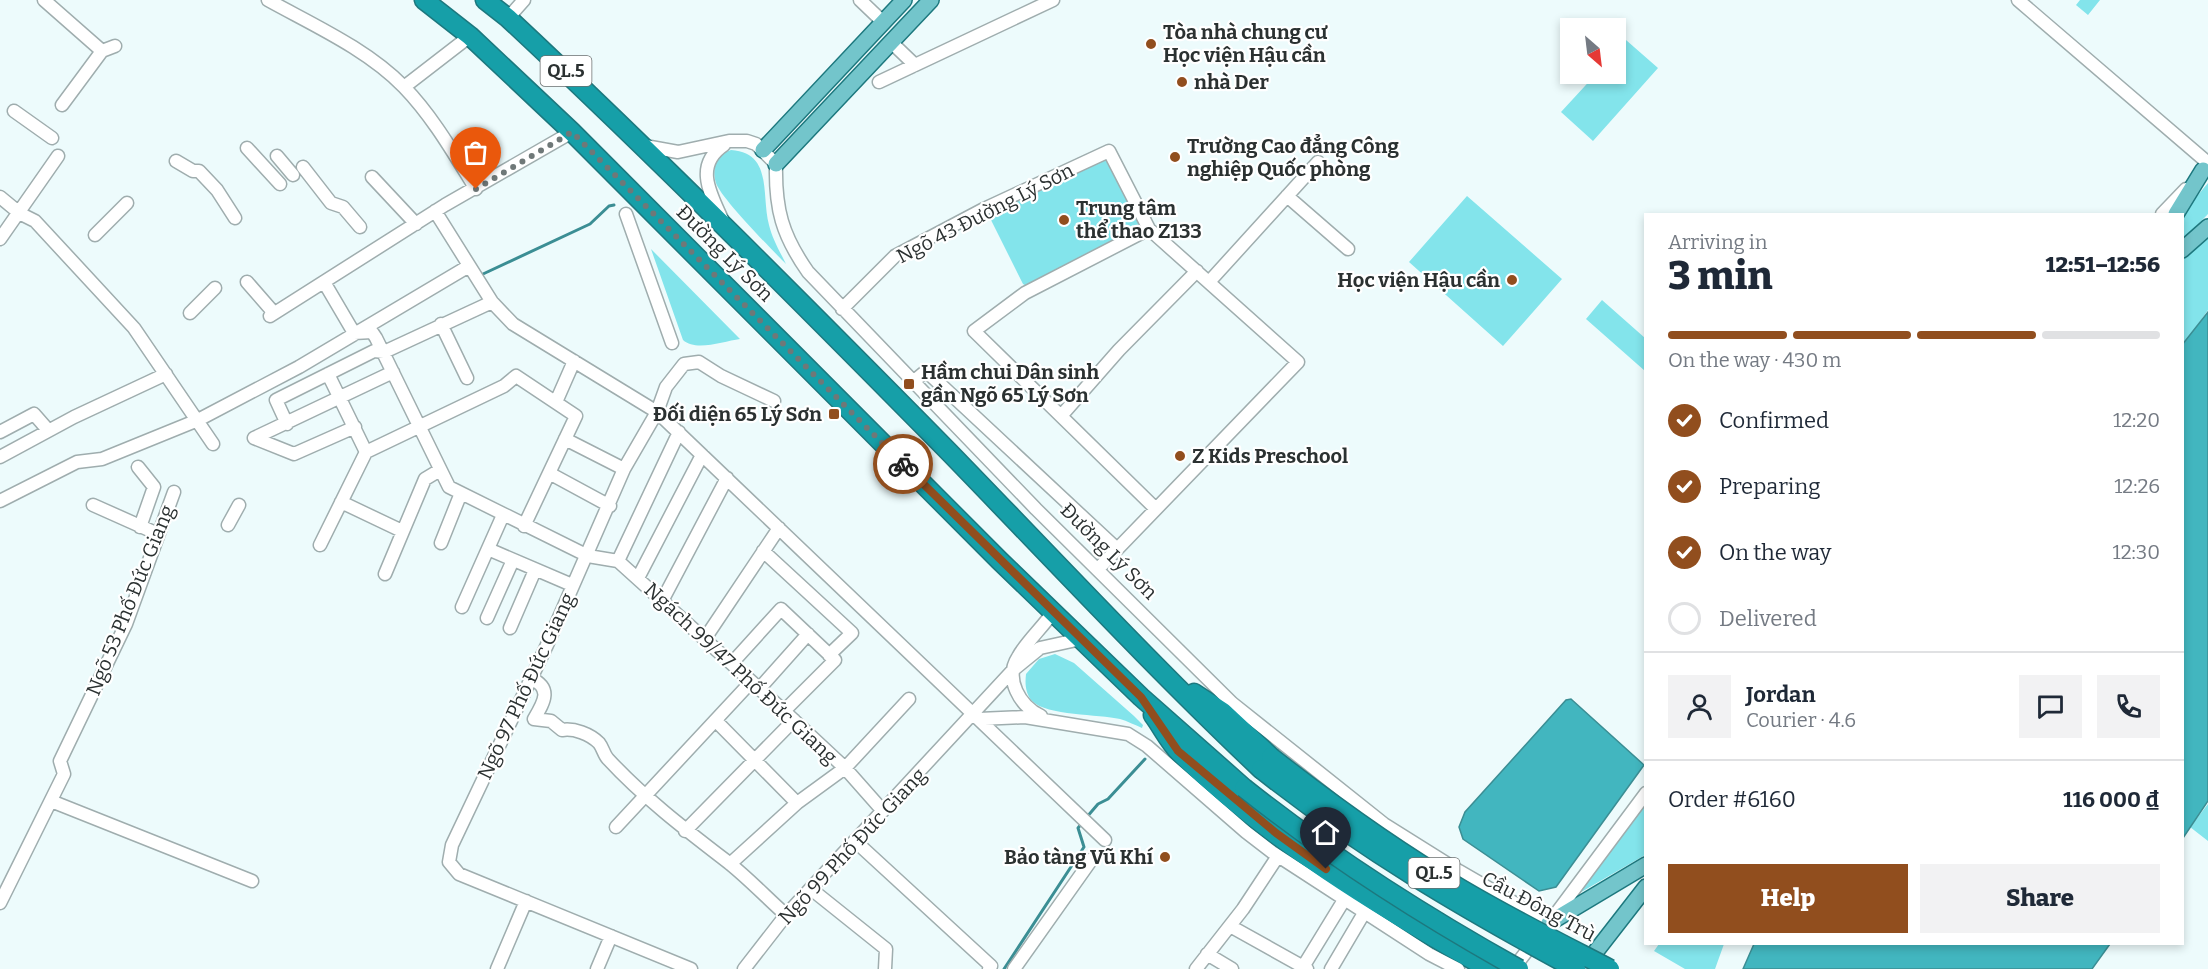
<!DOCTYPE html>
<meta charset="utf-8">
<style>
body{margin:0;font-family:Bitter,serif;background:#f2f2f3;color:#1f2937;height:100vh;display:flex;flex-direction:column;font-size:22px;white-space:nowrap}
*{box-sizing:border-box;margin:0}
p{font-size:20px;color:#747a83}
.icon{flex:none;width:33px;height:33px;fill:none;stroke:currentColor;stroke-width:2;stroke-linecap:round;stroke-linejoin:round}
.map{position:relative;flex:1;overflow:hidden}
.details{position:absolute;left:1644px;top:213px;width:540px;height:732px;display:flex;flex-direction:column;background:#fff;border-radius:0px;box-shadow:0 3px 9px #0003}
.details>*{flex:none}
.needle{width:39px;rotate:152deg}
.buttons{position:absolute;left:1560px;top:18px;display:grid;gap:12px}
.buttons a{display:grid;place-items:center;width:66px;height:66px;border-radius:0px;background:#fff;box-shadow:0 3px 9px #0003;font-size:30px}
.pin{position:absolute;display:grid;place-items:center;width:51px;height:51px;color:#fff;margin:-62px -26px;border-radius:50% 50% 50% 0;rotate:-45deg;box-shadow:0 0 6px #0007}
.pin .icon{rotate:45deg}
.courier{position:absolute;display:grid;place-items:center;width:60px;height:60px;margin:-30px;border:4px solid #914e1e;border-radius:50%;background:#fff;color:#222;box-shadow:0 2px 8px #0007}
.overview em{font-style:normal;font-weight:800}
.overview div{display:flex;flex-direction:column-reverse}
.overview{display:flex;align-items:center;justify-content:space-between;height:102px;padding:0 24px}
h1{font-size:39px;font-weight:800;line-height:45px}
.bar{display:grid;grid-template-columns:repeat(4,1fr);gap:9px 6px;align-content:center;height:72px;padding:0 24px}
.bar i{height:8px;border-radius:4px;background:#e0e1e3}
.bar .on{background:#914e1e}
.bar p{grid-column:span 4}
.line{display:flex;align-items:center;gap:15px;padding:0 24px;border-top:2px solid #e0e1e3}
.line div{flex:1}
.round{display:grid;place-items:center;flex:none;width:63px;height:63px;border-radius:0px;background:#f2f2f3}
ol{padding:0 24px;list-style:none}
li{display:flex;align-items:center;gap:18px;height:66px}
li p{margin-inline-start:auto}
li .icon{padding:6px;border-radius:50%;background:#914e1e;color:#fff;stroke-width:4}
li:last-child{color:#747a83}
li i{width:33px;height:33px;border:3px solid #e0e1e3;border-radius:50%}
.action{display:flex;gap:12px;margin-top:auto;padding:12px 24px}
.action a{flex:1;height:69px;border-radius:0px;background:#914e1e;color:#fff;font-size:24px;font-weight:800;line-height:69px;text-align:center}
.action a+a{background:#f2f2f3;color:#1f2937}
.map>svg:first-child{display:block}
.green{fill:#83e4eb}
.water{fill:#42b6bf;stroke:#3b8e94;stroke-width:1.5}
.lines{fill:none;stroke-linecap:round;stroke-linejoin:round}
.stream{stroke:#3b8e94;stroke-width:3}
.minor-casing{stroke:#9fadae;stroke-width:15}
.major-casing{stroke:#1d787e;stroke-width:18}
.highway-casing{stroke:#1d787e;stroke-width:21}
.minor{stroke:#fff;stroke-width:12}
.major{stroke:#73c5cb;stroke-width:15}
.highway{stroke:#169fa8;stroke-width:18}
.highway-bridge-casing{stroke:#1d787e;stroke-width:21;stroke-linecap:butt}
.highway-bridge{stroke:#169fa8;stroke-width:18}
.done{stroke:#6f7878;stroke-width:6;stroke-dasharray:0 10.8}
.route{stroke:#914e1e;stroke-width:8}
.poi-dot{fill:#914e1e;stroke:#fff;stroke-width:2}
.labels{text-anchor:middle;stroke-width:4.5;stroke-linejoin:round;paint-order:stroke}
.shield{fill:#fff;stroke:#6b6f6f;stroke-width:1.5}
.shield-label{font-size:18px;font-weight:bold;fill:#2b3131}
.poi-label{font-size:20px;font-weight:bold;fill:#2b3131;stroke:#fff;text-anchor:start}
.street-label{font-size:20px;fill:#2b3131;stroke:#fff}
</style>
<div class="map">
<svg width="2208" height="969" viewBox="0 0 2208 969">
<rect width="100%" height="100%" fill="#edfbfc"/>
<path class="green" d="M 2080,0 L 2100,0 L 2088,15 L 2076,5 Z
M 1626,40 L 1658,68 L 1593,141 L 1561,112 L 1596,74 L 1616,74 L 1616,52 Z
M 731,150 C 773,153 761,194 769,225 C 772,238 780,252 786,264 C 773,251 720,197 716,183 C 711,167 717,155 731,150 Z
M 1097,157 L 1109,162 L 1140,224 L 1137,233 L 1030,288 L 1023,284 L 989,216 L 992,209 Z
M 2208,183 L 2208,214 L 2183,240 L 2182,214 Z
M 1467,196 L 1562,279 L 1503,346 L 1409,262 Z
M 2208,231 L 2208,310 L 2183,346 L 2182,254 Z
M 651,249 L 740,339 C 724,341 696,352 683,340 Z
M 1602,300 L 1645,338 L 1645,371 L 1586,319 Z
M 1055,654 L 1074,663 L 1134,716 L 1143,725 L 1142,728 C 1135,725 1127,721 1120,719 C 1099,714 1047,716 1032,701 C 1025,693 1025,683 1026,674 L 1039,659 Z
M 1645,798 L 1645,855 L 1571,898 Z
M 2208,804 L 2208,841 L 2190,827 Z
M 1659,944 L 1724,944 L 1715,969 L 1685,969 L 1654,951 Z"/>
<path class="water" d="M 2208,312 L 2208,801 L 2183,838 L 2182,345 Z
M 1571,699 L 1644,765 L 1556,887 L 1539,891 L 1463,839 L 1459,827 L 1465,812 L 1566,700 Z
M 1754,944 L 2110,944 L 2092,969 L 1743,969 Z"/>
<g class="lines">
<path class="stream" d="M 483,274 L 590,224 L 609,206 L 614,205
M 1086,818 L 1098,804 L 1108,799 L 1145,759
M 1004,969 L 1084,847 L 1078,828 L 1082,823"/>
<defs>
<path id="minor" d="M 44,0 L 102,51 L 62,105
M 268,0 C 313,25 367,49 404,87 C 433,117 454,154 476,189
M 860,0 L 883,22
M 2018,0 L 2208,163
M 508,18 L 524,0
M 891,42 L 915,65
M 102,51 L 115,46
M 879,82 L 1053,0
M 404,87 L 470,36
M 14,111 L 52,138
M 645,146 L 678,152 L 729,141 L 747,141 L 756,144 L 776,164 C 775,209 782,235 808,272 L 1036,509 L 1232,703 L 1384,824 L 1459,871 L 1549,923
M 247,148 L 280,184
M 277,156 L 293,175
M 176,161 L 193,171 L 199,171 L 217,190 L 235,218
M 303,167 L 331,203 L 343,207 L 360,227
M 372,177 L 416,224
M 1287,196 L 1348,249
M 0,197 L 17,211
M 435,211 L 492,302 L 513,324 L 657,412 L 1105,840
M 17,212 L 35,221 L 134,328 L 213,444
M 626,214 L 672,343
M 2162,214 L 2186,189
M 722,219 C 710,193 694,165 724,145
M 1149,229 L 1025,293 L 974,331 L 1156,509
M 95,235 L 127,203
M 0,239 L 58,156
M 247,282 L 274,313
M 324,282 L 354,333 L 372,332 L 376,338 L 449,487 L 588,556 L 618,561 L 784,711 L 845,768 L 883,811
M 1209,282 L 1318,162
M 842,309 L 895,256 L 984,209 L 1109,151 L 1149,229 L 1298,362 L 1098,569
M 190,313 L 215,288
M 270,316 L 445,205 L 572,132
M 441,324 L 467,378
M 328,374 L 366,452 L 504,386 L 516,376 L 576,416 L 524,526
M 914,381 L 926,371 L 1117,549
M 556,402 L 574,361
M 1061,416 L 1119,350 L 1197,271
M 287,424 L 276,400 L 374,351 L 384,352 L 492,302
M 0,432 L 34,414 L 48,430
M 254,438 L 393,372
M 254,438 L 294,454 L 355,427
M 565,439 L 624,469
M 0,457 L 74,417 L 166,374
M 138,467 L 154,487 L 140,527
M 549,473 L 610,506
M 0,501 L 77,462 L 102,459 L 198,420 L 299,367 L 469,266
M 341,502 L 402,531
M 93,505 L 158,534
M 228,525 L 239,505
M 441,543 L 461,493
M 320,545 L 366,452
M 488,549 L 572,585
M 763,551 L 852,633 L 829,655
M 618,561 L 679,432
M 385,574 L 425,479 L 440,470
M 638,578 L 702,455
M 662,601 L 727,478
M 462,607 L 503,515
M 487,618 L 513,560
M 510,628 L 535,570
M 706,637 L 779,528
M 732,663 L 781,609 L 835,660 L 784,711
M 530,678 C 553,688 544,702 534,719 L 551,721 L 562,730 C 574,728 590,734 599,743 C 603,748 604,755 608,759 C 644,798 686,830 729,863 C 749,879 767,898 786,915
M 759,689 L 808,634
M 1041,716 C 1020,706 1004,679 1018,657 C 1026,642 1043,627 1053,612
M 979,719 L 1025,717 L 1128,734 L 1147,746 L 1246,832 L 1272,852 L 1429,954 L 1458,969
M 717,722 L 797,803
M 51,801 L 252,881
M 616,827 L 751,682
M 685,831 L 794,720
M 855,841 L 991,966 L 989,969
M 730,864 L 797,803 L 845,768 L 909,699
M 811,889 L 886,949 L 885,969
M 0,903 L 64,774 L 60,761 L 126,624 L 174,492
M 1552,919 L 1646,793
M 1230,926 L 1307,969
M 1207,954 L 1232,969
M 1303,967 L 1344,900
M 497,969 L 526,901
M 597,969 L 611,936
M 691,969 L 459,874 L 449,862 L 452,845 L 547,645 L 624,469 L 657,412 L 666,387 L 684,364 L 699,362 L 721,376 L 774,401
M 744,969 L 786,915 L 1013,670 L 1040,648 L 1081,639
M 1014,969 L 1092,859
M 1196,969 L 1243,909 L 1278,856
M 1331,969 L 1364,913
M 1513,969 L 1536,939"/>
<path id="major" d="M 763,150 L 904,0
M 776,164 L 931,0
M 2176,214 L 2203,170
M 2182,250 L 2208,227
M 1549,923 L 1646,865
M 1583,968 L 1646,887"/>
<path id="highway" d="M 424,0 L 470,36 L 572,132 L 1000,561 L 1141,697 L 1244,788
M 485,0 L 508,18 C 659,159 805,306 950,453 C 1053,559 1154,668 1261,769
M 1194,693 L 1223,712 L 1271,757
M 1153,715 C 1162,727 1169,742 1180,753 C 1266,838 1384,910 1489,969"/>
</defs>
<use href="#minor" class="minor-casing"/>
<use href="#major" class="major-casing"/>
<use href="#highway" class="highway-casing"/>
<use href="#minor" class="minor"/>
<use href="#major" class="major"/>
<use href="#highway" class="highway"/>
<defs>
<path id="highway-bridge" d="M 1271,757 C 1332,805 1394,850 1461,889 C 1510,918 1560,943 1610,969
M 1261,769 C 1362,849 1463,908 1576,969
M 1244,788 C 1331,857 1422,915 1519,969"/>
</defs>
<use href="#highway-bridge" class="highway-bridge-casing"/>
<use href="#highway-bridge" class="highway-bridge"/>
</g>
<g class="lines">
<path class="done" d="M 476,189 L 572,132 L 903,464"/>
<path class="route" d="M 903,464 L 1141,697 L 1178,751 L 1276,833 L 1326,869"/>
</g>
<g class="poi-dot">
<circle cx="1151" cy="44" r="6"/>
<circle cx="1182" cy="82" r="6"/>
<circle cx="1175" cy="157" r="6"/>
<circle cx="1064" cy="220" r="6"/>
<circle cx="1512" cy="280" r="6"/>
<rect x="903" y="378" width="12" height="12" rx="3"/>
<rect x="828" y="408" width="12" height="12" rx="3"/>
<circle cx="1180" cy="456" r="6"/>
<circle cx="1165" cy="857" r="6"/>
</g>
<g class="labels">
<g class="shield">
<rect x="540.5" y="56" width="51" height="30" rx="4.5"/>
<rect x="1408.5" y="858" width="51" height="30" rx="4.5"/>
</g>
<g class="shield-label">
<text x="566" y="77">QL.5</text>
<text x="1434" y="879">QL.5</text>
</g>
<g class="poi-label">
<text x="1163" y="39">Tòa nhà chung cư<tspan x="1163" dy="23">Học viện Hậu cần</tspan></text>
<text x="1194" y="89">nhà Der</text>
<text x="1187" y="153">Trường Cao đẳng Công<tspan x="1187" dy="23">nghiệp Quốc phòng</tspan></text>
<text x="1076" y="215">Trung tâm<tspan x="1076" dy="23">thể thao Z133</tspan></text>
<text x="1500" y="287" text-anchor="end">Học viện Hậu cần</text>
<text x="921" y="379">Hầm chui Dân sinh<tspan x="921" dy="23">gần Ngõ 65 Lý Sơn</tspan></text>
<text x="822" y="421" text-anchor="end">Đối diện 65 Lý Sơn</text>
<text x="1192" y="463">Z Kids Preschool</text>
<text x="1153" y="864" text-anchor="end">Bảo tàng Vũ Khí</text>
</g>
<g class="street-label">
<text transform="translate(985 213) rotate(-27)" y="7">Ngõ 43 Đường Lý Sơn</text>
<text transform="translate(725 253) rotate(45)" y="7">Đường Lý Sơn</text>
<text transform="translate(1109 551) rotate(45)" y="7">Đường Lý Sơn</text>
<text transform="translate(130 600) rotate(-68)" y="7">Ngõ 53 Phố Đức Giang</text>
<text transform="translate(741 673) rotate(43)" y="7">Ngách 99/47 Phố Đức Giang</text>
<text transform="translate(526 686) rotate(-65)" y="7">Ngõ 97 Phố Đức Giang</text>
<text transform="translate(852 846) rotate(-47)" y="7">Ngõ 99 Phố Đức Giang</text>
<text transform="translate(1539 906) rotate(28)" y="7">Cầu Đông Trù</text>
</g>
</g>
</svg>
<div class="buttons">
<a><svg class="needle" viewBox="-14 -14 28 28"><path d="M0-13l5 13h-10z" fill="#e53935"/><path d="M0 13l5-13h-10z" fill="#747a83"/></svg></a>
</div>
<div class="pin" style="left:476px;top:189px;background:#ea580c"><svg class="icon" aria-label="bag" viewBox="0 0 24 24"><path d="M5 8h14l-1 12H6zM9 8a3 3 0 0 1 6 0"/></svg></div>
<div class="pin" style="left:1326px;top:869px;background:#1f2937"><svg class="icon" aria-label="home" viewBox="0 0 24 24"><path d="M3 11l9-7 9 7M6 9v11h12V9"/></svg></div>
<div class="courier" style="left:903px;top:464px"><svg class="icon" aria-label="bike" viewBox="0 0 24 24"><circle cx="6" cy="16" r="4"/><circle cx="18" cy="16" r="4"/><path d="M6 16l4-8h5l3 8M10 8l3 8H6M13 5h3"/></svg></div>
<section class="details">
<div class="overview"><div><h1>3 min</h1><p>Arriving in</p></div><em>12:51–12:56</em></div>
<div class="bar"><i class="on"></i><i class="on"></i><i class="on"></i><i></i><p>On the way · 430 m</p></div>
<ol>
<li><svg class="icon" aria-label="check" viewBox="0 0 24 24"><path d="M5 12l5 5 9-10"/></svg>Confirmed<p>12:20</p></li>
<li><svg class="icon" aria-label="check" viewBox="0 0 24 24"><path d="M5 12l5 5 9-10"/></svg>Preparing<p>12:26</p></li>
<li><svg class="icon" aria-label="check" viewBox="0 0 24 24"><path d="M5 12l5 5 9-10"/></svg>On the way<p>12:30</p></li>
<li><i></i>Delivered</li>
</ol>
<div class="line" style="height:108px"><a class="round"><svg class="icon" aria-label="person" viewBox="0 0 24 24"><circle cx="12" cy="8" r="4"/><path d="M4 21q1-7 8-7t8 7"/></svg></a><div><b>Jordan</b><p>Courier · 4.6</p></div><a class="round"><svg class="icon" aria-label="chat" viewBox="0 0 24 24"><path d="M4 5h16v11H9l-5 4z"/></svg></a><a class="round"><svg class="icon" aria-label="phone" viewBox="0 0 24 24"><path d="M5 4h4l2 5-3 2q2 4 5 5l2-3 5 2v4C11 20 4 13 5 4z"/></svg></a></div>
<div class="line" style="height:78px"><div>Order #6160</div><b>116 000 ₫</b></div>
<div class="action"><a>Help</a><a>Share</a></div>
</section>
</div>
